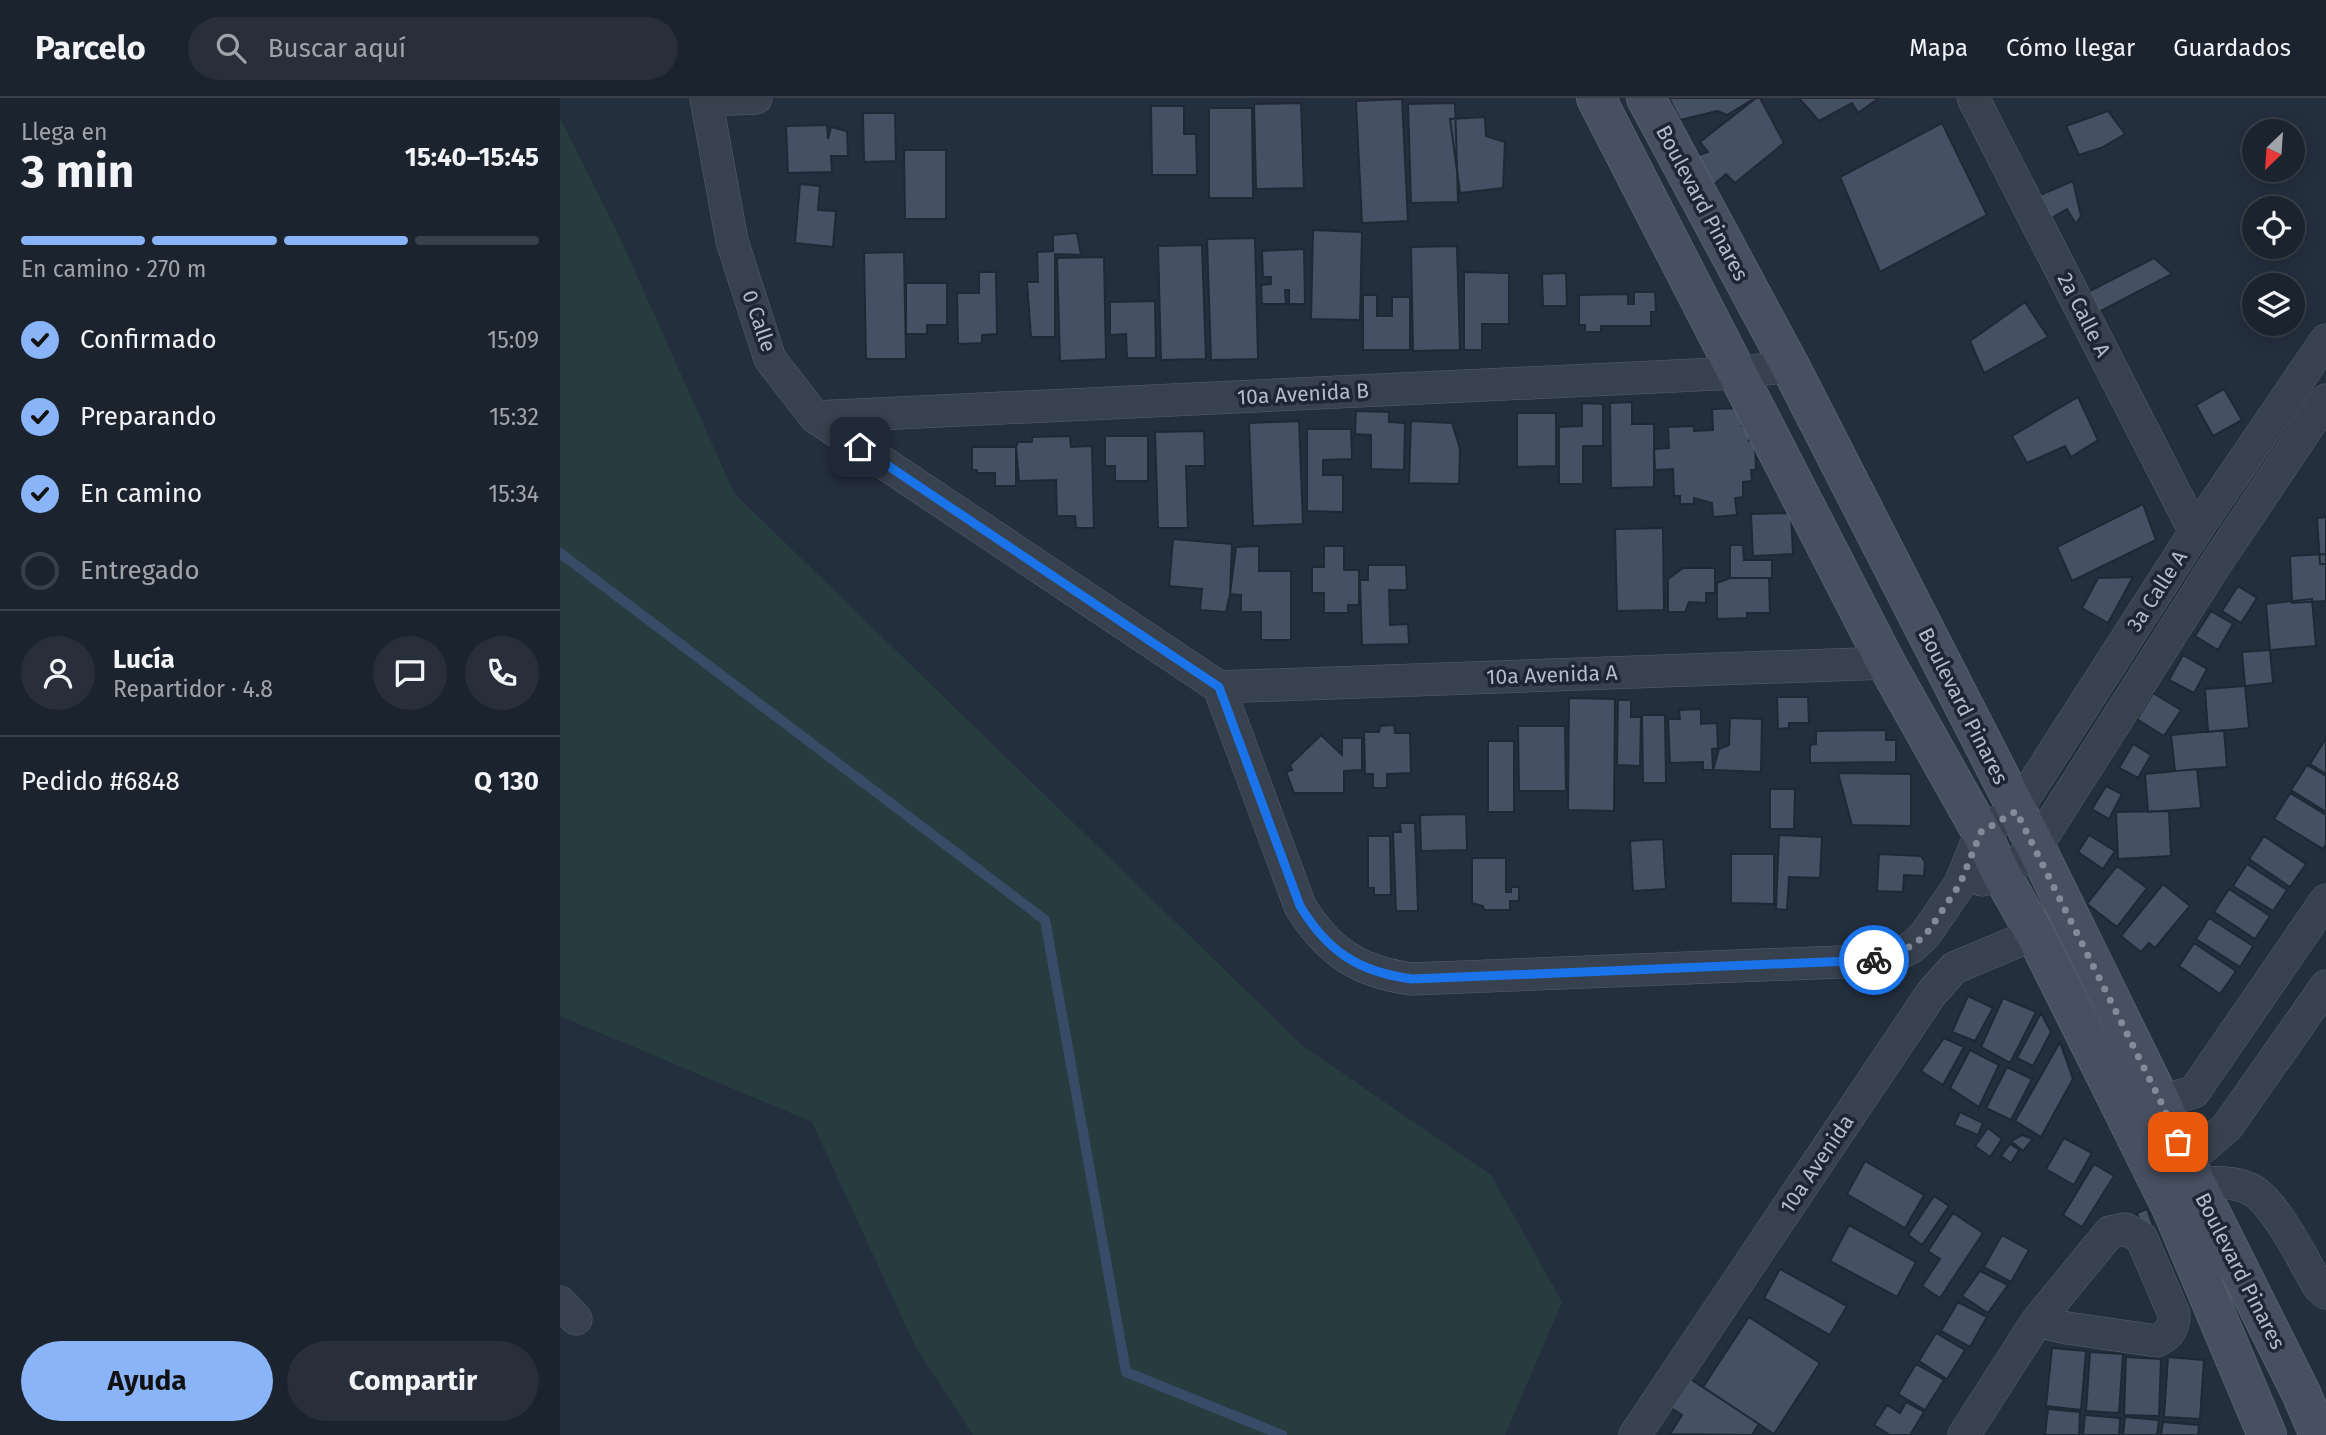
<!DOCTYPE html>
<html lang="es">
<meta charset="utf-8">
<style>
body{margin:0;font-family:"Fira Sans",sans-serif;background:#282f3a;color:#f1f3f6;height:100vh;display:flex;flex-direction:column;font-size:26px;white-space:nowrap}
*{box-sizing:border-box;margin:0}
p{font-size:23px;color:#a0a4aa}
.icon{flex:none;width:38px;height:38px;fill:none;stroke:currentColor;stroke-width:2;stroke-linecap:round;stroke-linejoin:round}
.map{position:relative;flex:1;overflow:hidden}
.side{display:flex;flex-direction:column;background:#1b232e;width:560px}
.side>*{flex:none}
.needle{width:46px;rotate:205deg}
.buttons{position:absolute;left:1682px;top:21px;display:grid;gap:14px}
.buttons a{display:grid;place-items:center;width:63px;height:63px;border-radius:50%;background:#1b232e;box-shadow:0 4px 18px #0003,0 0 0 2px #39404a;font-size:35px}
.pin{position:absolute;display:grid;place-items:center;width:60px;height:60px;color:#fff;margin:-30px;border-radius:14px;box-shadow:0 4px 10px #0006}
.courier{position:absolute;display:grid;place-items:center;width:70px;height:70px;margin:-35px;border:5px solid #1a73e8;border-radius:50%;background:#fff;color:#222;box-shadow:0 2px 9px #0007}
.headline em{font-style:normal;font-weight:700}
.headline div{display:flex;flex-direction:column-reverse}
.headline{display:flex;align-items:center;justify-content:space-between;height:119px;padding:0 21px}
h1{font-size:46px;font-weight:700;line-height:52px}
.bar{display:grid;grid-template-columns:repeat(4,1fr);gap:10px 7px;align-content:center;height:84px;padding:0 21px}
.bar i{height:9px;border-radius:5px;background:#39404a}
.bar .selected{background:#8ab4f8}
.bar p{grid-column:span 4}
.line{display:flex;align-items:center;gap:18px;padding:0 21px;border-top:2px solid #39404a}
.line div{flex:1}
.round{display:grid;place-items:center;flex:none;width:74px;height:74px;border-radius:37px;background:#282f3a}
ol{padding:0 21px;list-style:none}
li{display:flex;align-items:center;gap:21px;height:77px}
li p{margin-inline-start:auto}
li .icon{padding:7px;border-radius:50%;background:#8ab4f8;color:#111;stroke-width:4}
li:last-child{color:#a0a4aa}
li i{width:38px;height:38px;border:4px solid #39404a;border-radius:50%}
.action{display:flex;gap:14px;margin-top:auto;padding:14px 21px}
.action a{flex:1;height:80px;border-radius:42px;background:#8ab4f8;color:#111;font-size:28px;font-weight:700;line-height:80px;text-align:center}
.action a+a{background:#282f3a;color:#f1f3f6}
header{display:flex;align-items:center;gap:42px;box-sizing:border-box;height:98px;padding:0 35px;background:#1b232e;border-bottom:2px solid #39404a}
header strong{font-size:33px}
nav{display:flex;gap:38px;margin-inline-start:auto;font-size:24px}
.search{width:490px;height:63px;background:#282f3a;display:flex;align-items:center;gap:18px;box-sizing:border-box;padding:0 24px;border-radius:38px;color:#a0a4aa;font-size:26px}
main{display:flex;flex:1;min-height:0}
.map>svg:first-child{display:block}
.green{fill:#263c3f}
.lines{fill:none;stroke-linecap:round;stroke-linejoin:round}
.stream{stroke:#394c67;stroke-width:10}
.building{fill:#455162;stroke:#1f2835;stroke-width:2}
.street-casing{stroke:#565f6c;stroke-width:33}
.secondary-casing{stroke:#565f6c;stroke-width:40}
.street{stroke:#38414e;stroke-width:32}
.secondary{stroke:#465061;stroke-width:38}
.done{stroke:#828b98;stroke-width:7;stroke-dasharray:0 12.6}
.route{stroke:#1a73e8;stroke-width:9}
.labels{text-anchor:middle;stroke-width:7;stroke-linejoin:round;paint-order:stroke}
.street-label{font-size:21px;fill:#b4bcc9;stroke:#1d2633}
</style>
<header>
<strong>Parcelo</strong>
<div class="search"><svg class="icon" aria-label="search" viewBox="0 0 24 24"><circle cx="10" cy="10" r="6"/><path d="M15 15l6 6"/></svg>Buscar aquí</div>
<nav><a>Mapa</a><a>Cómo llegar</a><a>Guardados</a></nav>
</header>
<main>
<section class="side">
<div class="headline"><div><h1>3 min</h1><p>Llega en</p></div><em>15:40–15:45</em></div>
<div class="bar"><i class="selected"></i><i class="selected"></i><i class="selected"></i><i></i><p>En camino · 270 m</p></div>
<ol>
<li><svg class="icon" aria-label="check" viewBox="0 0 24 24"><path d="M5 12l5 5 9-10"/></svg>Confirmado<p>15:09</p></li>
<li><svg class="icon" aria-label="check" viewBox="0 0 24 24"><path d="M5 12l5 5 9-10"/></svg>Preparando<p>15:32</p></li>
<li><svg class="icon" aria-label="check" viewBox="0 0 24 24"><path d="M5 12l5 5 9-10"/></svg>En camino<p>15:34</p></li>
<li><i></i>Entregado</li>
</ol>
<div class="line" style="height:126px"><a class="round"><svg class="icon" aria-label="person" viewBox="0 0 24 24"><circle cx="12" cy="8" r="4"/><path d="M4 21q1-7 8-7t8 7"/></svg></a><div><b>Lucía</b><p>Repartidor · 4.8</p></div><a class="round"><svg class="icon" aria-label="chat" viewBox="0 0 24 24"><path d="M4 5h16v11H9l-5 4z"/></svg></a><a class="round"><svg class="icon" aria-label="phone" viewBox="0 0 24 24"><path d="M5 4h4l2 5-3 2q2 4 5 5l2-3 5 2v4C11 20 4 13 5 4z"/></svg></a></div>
<div class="line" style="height:91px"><div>Pedido #6848</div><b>Q 130</b></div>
<div class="action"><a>Ayuda</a><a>Compartir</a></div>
</section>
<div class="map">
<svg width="1766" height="1337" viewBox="0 0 1766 1337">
<rect width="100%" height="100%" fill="#242f3e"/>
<path class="green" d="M 0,20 L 61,142 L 174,395 L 743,948 L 931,1077 L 1002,1204 L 945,1337 L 413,1337 L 355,1248 L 252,1024 L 0,918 Z"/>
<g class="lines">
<path class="stream" d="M 0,455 L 485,822 L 566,1274 L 722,1337"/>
</g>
<path class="building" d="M 1109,0 L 1195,0 L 1167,17 L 1157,13 L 1120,22 Z
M 1196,0 L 1200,0 L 1224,45 L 1175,85 L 1166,76 L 1151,89 L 1130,60 L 1148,54 L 1140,44 Z
M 1239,0 L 1319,0 L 1298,15 L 1292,5 L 1259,23 Z
M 842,1 L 848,123 L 802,125 L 796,3 Z
M 741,5 L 744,90 L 696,91 L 694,6 Z
M 895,5 L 898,104 L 851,105 L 848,6 Z
M 591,8 L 624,8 L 624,36 L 636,36 L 637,77 L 592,77 Z
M 649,10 L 692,10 L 693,100 L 649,100 Z
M 1548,13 L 1565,36 L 1541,50 L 1519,57 L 1506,28 Z
M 303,15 L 335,15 L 336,63 L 304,64 Z
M 925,19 L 926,38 L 945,44 L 943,90 L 900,95 L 890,21 Z
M 1382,25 L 1427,117 L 1320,174 L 1280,79 Z
M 267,27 L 268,41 L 271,29 L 287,33 L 288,58 L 271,58 L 272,74 L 228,75 L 226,28 Z
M 344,52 L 386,52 L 386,121 L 345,121 Z
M 1513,83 L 1521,118 L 1516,126 L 1507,111 L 1488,122 L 1480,97 Z
M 240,86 L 260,88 L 258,112 L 276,113 L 273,149 L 235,145 Z
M 753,132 L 802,134 L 800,222 L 751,221 Z
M 517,135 L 521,157 L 495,156 L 495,239 L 471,239 L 467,184 L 478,184 L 477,154 L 493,153 L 493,137 Z
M 695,140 L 698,261 L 651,262 L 647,141 Z
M 642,147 L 646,261 L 601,262 L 598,148 Z
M 897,148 L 900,252 L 853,253 L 851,149 Z
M 744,151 L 745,206 L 729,206 L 729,192 L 725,192 L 726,206 L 702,206 L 701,187 L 711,186 L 711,179 L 703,179 L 702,153 Z
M 344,154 L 346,261 L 306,261 L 304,155 Z
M 544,159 L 546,261 L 500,263 L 497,160 Z
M 1594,160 L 1612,176 L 1535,216 L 1526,195 Z
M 419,174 L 436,174 L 437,236 L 422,237 L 422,245 L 398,246 L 397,195 L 419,195 Z
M 904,174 L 949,175 L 949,226 L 922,226 L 922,252 L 904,252 Z
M 1006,175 L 1007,208 L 983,208 L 982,176 Z
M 346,185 L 387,185 L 387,227 L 367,227 L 367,236 L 346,236 Z
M 1074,194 L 1095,194 L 1096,214 L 1091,214 L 1091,228 L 1041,228 L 1041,234 L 1025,234 L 1025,227 L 1019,227 L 1019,197 L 1068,196 L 1068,206 L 1074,206 Z
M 803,197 L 817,197 L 817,218 L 832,218 L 832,199 L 850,199 L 850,252 L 803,252 Z
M 595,203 L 596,260 L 567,260 L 566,236 L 550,237 L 550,204 Z
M 1465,204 L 1488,239 L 1424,275 L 1410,243 Z
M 1664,291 L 1682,322 L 1653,338 L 1636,307 Z
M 1518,299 L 1538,342 L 1511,359 L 1505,348 L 1467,365 L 1452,338 Z
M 1072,304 L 1072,326 L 1094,326 L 1094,389 L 1051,390 L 1050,305 Z
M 1022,305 L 1043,306 L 1043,348 L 1023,348 L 1023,386 L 999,386 L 999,329 L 1022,328 Z
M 1181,310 L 1182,328 L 1189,328 L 1189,343 L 1195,343 L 1196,372 L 1191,372 L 1192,383 L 1183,384 L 1183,399 L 1175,400 L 1177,417 L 1153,419 L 1152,405 L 1134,400 L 1134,406 L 1120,406 L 1120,398 L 1114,398 L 1113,371 L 1095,372 L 1094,351 L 1109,350 L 1108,329 L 1134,328 L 1134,333 L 1153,332 L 1152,311 Z
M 796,313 L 829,314 L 829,324 L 845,325 L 844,372 L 811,371 L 811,337 L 795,336 Z
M 957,315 L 996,315 L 996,368 L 957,369 Z
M 739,323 L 743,426 L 693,428 L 689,325 Z
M 851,323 L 892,325 L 900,351 L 899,386 L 849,385 Z
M 747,331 L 791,331 L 792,361 L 763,362 L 763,377 L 783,377 L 783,414 L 747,413 Z
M 644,333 L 645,368 L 626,368 L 628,430 L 598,430 L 595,334 Z
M 510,338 L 511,349 L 532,348 L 534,430 L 516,430 L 515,418 L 497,418 L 496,382 L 459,383 L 456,349 L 458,344 L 472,344 L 472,339 Z
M 545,338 L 588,338 L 588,383 L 555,383 L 555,368 L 545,368 Z
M 412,349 L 456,349 L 456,388 L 435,388 L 435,375 L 417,375 L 417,372 L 412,372 Z
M 1583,406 L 1596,442 L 1512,483 L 1497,449 Z
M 1231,415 L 1233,456 L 1193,458 L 1191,416 Z
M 1766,419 L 1766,466 L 1760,466 L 1757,420 Z
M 1103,430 L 1104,512 L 1057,513 L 1055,431 Z
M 613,441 L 672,446 L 670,496 L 666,514 L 640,512 L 642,491 L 609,488 Z
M 1170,447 L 1183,447 L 1184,462 L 1212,462 L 1212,480 L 1170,480 Z
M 699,448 L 699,473 L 731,473 L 731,542 L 701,542 L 701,514 L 681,514 L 681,497 L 670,496 L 676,449 Z
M 764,448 L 784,448 L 784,472 L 799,472 L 799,507 L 788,507 L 788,515 L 764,515 L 764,495 L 752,495 L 752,469 L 764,469 Z
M 1766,456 L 1766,503 L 1732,505 L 1730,458 Z
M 808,467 L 846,467 L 847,492 L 829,492 L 830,527 L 848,526 L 849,546 L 802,547 L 800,482 L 808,482 Z
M 1123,470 L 1155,470 L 1155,495 L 1146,495 L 1146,505 L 1129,504 L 1125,514 L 1108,514 L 1108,481 Z
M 1573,479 L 1548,525 L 1522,510 L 1538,480 Z
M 1170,480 L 1209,480 L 1210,515 L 1187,515 L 1187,520 L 1157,521 L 1157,485 Z
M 1678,488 L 1697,500 L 1681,525 L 1662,513 Z
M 1752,501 L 1756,548 L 1710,552 L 1706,506 Z
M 1651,513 L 1673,526 L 1658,552 L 1635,538 Z
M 1710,552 L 1713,585 L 1685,588 L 1682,554 Z
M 1623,557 L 1647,571 L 1634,595 L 1609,582 Z
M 1685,588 L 1689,630 L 1648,634 L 1645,591 Z
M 1593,595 L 1621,612 L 1604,638 L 1577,621 Z
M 1217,599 L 1248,599 L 1249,625 L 1229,625 L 1229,630 L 1218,631 Z
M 1009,600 L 1055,601 L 1054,713 L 1008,712 Z
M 1058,602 L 1071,602 L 1071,619 L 1081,619 L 1080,668 L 1057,667 Z
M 1141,611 L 1141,626 L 1157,625 L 1158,650 L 1152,651 L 1153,672 L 1143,672 L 1143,664 L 1110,665 L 1108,621 L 1120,621 L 1119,612 Z
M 1082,617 L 1105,617 L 1106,685 L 1083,685 Z
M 1170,620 L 1202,621 L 1201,674 L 1153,672 L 1159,651 L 1169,647 Z
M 834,627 L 835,635 L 850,635 L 851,675 L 827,676 L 827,690 L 813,690 L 813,676 L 805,676 L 804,634 L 819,634 L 820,628 Z
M 958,628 L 1005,628 L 1006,693 L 959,693 Z
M 1326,632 L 1326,642 L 1336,642 L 1336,664 L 1250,665 L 1250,647 L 1256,646 L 1256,633 Z
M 1664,632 L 1667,669 L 1615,673 L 1611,637 Z
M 761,637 L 782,657 L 782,640 L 802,640 L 802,672 L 784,673 L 784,695 L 734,695 L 726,674 L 732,672 L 730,667 Z
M 1766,640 L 1766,676 L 1750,666 Z
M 928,643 L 954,643 L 954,714 L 928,714 Z
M 1573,646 L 1591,657 L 1578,680 L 1559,670 Z
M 1747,667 L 1766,678 L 1766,714 L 1731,692 Z
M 1637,671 L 1641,710 L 1588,714 L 1585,676 Z
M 1278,675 L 1351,676 L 1351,728 L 1292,727 Z
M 1546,688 L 1562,696 L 1549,721 L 1532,711 Z
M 1210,691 L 1235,691 L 1234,731 L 1210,731 Z
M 1730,695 L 1766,717 L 1766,746 L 1763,751 L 1714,721 Z
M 1609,713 L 1611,758 L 1558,761 L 1556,714 Z
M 906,716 L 907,752 L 861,753 L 860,717 Z
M 840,725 L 855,725 L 858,813 L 836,813 L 833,734 L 841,734 Z
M 1219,737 L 1262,739 L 1260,780 L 1229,779 L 1227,812 L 1216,811 Z
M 1529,737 L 1555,753 L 1543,771 L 1518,754 Z
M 808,738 L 830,738 L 831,797 L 814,797 L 814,790 L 808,790 Z
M 1704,738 L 1746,766 L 1730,789 L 1689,761 Z
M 1103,741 L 1106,791 L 1073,793 L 1070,743 Z
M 1171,756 L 1214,756 L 1214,806 L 1171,805 Z
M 1319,756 L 1361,758 L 1365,764 L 1364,778 L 1344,777 L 1343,794 L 1317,793 Z
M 912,760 L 946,760 L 946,794 L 951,794 L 951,789 L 959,789 L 959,803 L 950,803 L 950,812 L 924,812 L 923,808 L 912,805 Z
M 1687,766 L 1727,792 L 1713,813 L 1673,788 Z
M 1557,768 L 1587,790 L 1557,829 L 1527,806 Z
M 1603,786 L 1630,808 L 1595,850 L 1589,845 L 1581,854 L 1561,838 Z
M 1669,791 L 1710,818 L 1695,841 L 1654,814 Z
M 1649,820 L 1693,848 L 1680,869 L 1636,841 Z
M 1634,845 L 1676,873 L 1660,896 L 1619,868 Z
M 1408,898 L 1433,910 L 1415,943 L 1392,934 Z
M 1443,900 L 1476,914 L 1450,965 L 1421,949 Z
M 1481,915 L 1491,934 L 1473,968 L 1457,960 Z
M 1384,940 L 1404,949 L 1383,987 L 1361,973 Z
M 1500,944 L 1513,981 L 1481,1039 L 1455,1023 Z
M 1410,952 L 1439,967 L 1419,1009 L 1390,990 Z
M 1447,969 L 1472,981 L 1451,1022 L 1426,1010 Z
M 1400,1014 L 1423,1025 L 1418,1037 L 1394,1027 Z
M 1428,1030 L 1442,1041 L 1430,1059 L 1415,1048 Z
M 1462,1037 L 1473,1041 L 1463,1053 L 1451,1043 Z
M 1504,1040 L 1532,1055 L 1514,1087 L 1486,1071 Z
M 1450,1046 L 1459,1052 L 1451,1065 L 1441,1058 Z
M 1305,1063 L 1364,1097 L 1345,1130 L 1287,1096 Z
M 1534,1066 L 1554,1078 L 1522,1129 L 1503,1117 Z
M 1374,1098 L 1389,1108 L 1362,1147 L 1348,1137 Z
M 1587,1111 L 1595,1133 L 1584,1136 L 1577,1115 Z
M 1393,1115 L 1423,1135 L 1380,1200 L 1362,1188 L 1380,1161 L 1368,1153 Z
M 1289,1127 L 1356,1164 L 1337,1199 L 1270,1163 Z
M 1442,1137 L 1469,1152 L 1451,1184 L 1424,1169 Z
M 1220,1171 L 1287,1208 L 1270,1237 L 1204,1200 Z
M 1420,1173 L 1448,1187 L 1428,1215 L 1402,1198 Z
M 1398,1204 L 1427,1219 L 1410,1249 L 1381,1233 Z
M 1189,1219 L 1260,1265 L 1214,1336 L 1143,1289 Z
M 1376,1235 L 1405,1252 L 1387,1281 L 1359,1263 Z
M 1492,1250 L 1526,1253 L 1521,1312 L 1486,1308 Z
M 1530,1254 L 1563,1256 L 1559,1315 L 1526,1313 Z
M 1566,1259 L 1601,1261 L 1599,1318 L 1564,1317 Z
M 1608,1259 L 1644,1262 L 1640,1321 L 1604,1319 Z
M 1356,1266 L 1384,1282 L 1365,1312 L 1338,1296 Z
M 1124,1277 L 1199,1326 L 1192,1337 L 1110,1336 L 1122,1317 L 1105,1306 Z
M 1346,1304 L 1364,1314 L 1350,1337 L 1330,1337 L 1314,1327 L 1327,1307 L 1340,1315 Z
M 1488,1311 L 1520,1314 L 1519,1337 L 1485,1337 Z
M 1525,1317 L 1560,1320 L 1559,1337 L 1523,1337 Z
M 1565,1319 L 1599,1322 L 1597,1337 L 1563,1337 Z
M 1603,1324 L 1639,1327 L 1638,1337 L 1601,1337 Z"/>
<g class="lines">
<defs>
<path id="street" d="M 146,0 L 172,143 L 210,261 L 255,319 L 659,589 L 740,808 C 768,854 799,874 852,881 L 1304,863 L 1337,857 L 1352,849 L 1365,837 L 1400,786 L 1421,734 L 1456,713 L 1635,434 L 1766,242
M 1413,0 L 1635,434
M 146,2 L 196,0
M 255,319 L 1177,275 L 1230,268
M 659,589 L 1326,565
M 1422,782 L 1442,777 L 1476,749 L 1657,464 L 1766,302
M 1577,1010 L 1634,994 L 1766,802
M 1604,1068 L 1626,1064 L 1667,1029 L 1766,888
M 1621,1099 L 1636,1085 C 1653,1084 1673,1083 1690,1091 C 1715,1103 1744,1164 1759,1189 L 1766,1195
M 0,1204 L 16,1221
M 1075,1337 L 1371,896 L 1394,870 L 1475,836
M 1404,1337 L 1477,1223 L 1550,1134 L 1565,1131 L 1581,1139 L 1614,1216 C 1614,1230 1609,1237 1597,1243 L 1507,1230 L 1477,1223"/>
<path id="secondary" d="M 1036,0 L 1326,565 L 1421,734 L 1442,777 L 1475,836 L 1611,1109 L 1707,1337
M 1086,0 L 1230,268 L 1476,749 L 1601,1004 L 1636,1085 L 1741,1295 L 1759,1337"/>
</defs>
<use href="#street" class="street-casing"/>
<use href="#secondary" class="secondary-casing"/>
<use href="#street" class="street"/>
<use href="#secondary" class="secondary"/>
</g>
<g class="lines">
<path class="done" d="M 1314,862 L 1337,857 L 1365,838 L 1400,786 L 1421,734 L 1456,713 L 1601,1004 L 1618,1044"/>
<path class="route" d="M 300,349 L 659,589 L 740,808 C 768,854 799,874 852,881 L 1314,862"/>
</g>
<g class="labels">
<g class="street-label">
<text transform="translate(1142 105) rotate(62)" y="7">Boulevard Pinares</text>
<text transform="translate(1524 217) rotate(63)" y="7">2a Calle A</text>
<text transform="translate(199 223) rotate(71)" y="7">0 Calle</text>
<text transform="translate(743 296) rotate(-3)" y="7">10a Avenida B</text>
<text transform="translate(1597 493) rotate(-57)" y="7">3a Calle A</text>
<text transform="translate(992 577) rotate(-2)" y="7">10a Avenida A</text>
<text transform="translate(1403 608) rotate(63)" y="7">Boulevard Pinares</text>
<text transform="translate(1257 1066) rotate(-56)" y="7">10a Avenida</text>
<text transform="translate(1680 1173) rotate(63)" y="7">Boulevard Pinares</text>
</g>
</g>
</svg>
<div class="buttons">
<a><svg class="needle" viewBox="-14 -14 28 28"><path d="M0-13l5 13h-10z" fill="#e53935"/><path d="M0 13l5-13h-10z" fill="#a0a4aa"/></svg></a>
<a><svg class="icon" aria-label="locate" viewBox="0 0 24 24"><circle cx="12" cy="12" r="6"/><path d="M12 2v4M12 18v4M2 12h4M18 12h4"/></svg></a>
<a><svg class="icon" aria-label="layers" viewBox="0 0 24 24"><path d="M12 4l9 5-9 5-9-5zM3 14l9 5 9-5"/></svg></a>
</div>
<div class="pin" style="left:1618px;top:1044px;background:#ea580c"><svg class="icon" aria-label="bag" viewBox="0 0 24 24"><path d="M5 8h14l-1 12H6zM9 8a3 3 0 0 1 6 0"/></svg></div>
<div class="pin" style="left:300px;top:349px;background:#1f2937"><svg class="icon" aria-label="home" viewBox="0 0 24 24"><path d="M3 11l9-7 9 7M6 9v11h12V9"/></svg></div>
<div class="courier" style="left:1314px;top:862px"><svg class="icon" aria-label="bike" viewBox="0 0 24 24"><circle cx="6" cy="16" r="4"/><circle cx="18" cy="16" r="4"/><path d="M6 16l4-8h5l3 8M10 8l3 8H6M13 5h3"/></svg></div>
</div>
</main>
